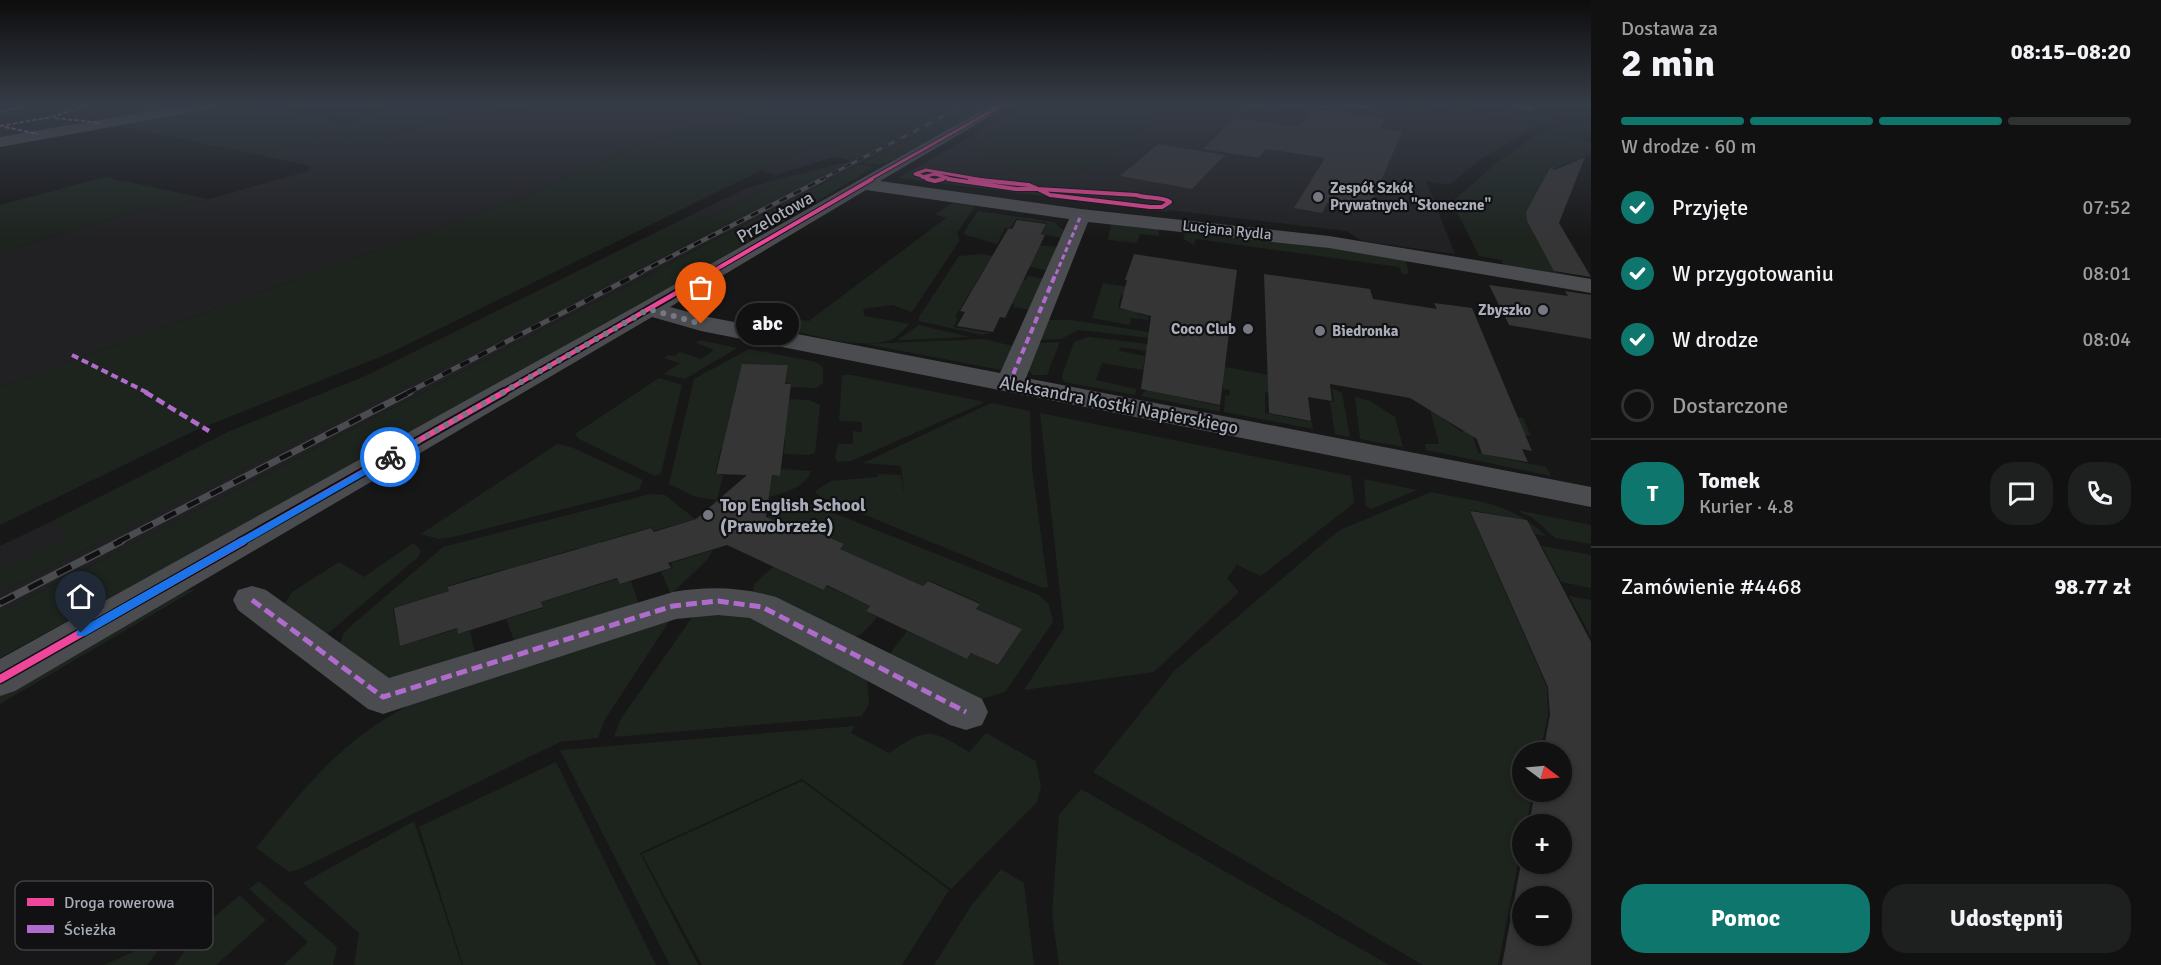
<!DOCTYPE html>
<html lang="pl">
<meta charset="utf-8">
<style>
body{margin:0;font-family:Signika,sans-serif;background:#1e1f1f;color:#f1f3f6;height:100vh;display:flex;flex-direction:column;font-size:22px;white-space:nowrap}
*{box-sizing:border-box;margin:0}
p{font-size:20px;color:#9c9d9f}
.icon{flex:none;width:33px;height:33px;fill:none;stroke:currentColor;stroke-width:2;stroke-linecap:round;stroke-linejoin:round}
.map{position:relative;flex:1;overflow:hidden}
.sheet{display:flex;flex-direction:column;background:#111;width:570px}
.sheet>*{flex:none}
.needle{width:39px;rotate:106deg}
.controls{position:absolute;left:1512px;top:742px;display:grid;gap:12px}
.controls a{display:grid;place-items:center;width:60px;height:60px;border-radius:50%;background:#111;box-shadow:0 3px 9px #0003,0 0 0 2px #303131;font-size:30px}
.pin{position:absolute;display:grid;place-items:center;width:51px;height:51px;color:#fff;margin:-62px -26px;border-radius:50% 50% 50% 0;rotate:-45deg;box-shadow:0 0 6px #0007}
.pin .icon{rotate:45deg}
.courier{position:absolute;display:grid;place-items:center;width:60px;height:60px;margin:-30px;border:4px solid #1a73e8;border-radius:50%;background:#fff;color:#222;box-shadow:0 2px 8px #0007}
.bubble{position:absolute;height:42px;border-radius:21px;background:#111;box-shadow:0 3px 9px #0003,0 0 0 2px #303131;font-size:20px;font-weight:800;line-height:42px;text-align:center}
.head em{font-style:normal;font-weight:800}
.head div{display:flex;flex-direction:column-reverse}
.head{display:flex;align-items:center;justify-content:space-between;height:102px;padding:0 30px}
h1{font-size:39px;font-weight:800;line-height:45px}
.bar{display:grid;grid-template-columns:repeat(4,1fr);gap:9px 6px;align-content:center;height:72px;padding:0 30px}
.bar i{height:8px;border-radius:4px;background:#303131}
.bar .active{background:#0f766e}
.bar p{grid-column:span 4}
.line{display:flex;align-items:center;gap:15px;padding:0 30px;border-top:2px solid #303131}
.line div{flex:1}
.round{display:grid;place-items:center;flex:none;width:63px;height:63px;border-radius:24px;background:#1e1f1f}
ol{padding:0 30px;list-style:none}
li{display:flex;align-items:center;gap:18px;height:66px}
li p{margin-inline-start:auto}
li .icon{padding:6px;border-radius:50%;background:#0f766e;color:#fff;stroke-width:4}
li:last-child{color:#9c9d9f}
li i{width:33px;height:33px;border:3px solid #303131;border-radius:50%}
.primary-button{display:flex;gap:12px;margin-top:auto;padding:12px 30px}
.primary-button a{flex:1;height:69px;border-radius:24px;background:#0f766e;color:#fff;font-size:24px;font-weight:800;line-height:69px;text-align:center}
.primary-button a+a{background:#1e1f1f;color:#f1f3f6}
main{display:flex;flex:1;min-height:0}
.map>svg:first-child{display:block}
.built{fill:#212123}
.green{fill:#1d241e}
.building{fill:#353536;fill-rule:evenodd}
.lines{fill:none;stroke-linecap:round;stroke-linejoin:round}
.minor{fill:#4b4c50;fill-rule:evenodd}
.rail-far4-casing{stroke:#4b4c4f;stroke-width:3}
.rail-far3-casing{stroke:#4b4c4f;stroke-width:4.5}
.rail-far2-casing{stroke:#4b4c4f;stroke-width:5}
.rail-far1-casing{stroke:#4b4c4f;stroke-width:7}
.rail-casing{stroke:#4b4c4f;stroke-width:8}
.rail-far4{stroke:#111113;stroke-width:2;stroke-dasharray:7;stroke-linecap:butt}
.rail-far3{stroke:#111113;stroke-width:3;stroke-dasharray:8;stroke-linecap:butt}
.rail-far2{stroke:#111113;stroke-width:4;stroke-dasharray:10;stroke-linecap:butt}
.rail-far1{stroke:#111113;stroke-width:4.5;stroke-dasharray:13;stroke-linecap:butt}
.rail{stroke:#111113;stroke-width:5;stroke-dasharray:16;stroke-linecap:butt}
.quiet-far4{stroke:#b06ccc;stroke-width:2;stroke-dasharray:4.5 2;stroke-linecap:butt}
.quiet-far3{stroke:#b06ccc;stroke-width:3;stroke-dasharray:5 3;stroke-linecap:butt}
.quiet-far2{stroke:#b06ccc;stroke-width:4;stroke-dasharray:7 4;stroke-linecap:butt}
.quiet-far1{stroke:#b06ccc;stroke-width:4.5;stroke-dasharray:9 4.5;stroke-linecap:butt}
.quiet{stroke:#b06ccc;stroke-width:5;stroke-dasharray:11 5;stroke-linecap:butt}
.cycleway-far4-casing{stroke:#111113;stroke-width:4.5}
.cycleway-far3-casing{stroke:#111113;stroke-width:6}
.cycleway-far2-casing{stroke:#111113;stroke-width:8}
.cycleway-far1-casing{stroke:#111113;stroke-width:10}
.cycleway-casing{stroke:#111113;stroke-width:11}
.cycleway-far4{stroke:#ed469a;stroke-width:3}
.cycleway-far3{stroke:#ed469a;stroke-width:4}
.cycleway-far2{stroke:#ed469a;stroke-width:4.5}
.cycleway-far1{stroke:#ed469a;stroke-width:6}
.cycleway{stroke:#ed469a;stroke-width:8}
.route{fill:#1a73e8}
.done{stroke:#757880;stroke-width:6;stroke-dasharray:0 10.8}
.poi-dot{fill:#757880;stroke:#111113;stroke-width:2}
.labels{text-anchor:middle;stroke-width:4.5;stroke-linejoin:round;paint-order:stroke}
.far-poi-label{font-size:15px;font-weight:bold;fill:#a8adb8;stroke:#111113;text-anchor:start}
.far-street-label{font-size:15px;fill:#a8adb8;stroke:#111113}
.street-label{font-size:18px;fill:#a8adb8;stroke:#111113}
.poi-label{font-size:18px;font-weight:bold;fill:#a8adb8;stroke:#111113;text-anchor:start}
.key{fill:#111113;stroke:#3e4045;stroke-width:1.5}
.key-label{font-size:16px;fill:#a8adb8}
</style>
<main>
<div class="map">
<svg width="1591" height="965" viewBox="0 0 1591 965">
<rect width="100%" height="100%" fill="#171717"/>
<path class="built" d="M 565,104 L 735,104 L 769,109 L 724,128 L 700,126 L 632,147 L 523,197 L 0,387 L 0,252 L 137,211 L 209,199 L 309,171 L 311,166 L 259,155 L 332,134 L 373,142 L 474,109 L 534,115 Z
M 961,104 L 974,104 L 0,613 L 0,593 Z
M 1029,104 L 1377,105 L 1521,122 L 1535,127 L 1481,159 L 1449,185 L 1426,181 L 1455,254 L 1363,241 L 1346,231 L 898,178 Z
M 821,141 L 848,147 L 836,156 L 776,175 L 760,170 Z
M 763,183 L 771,187 L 708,219 L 691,215 L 745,189 Z
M 52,521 L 70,536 L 0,570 L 0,546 Z"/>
<path class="green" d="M 0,104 L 190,104 L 0,137 Z
M 233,104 L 256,104 L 346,123 L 405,104 L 437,104 L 474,109 L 373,142 L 332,134 L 259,155 L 112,125 Z
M 472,104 L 565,104 L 541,113 Z
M 735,104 L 961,104 L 850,161 L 836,156 L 847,147 L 821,141 L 390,353 L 194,431 L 0,525 L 0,387 L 523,197 L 632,147 L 700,126 L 724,128 L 768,109 Z
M 974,104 L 996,104 L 889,162 L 878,165 L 863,163 Z
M 1044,104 L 1154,104 L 1165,114 L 1100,165 C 1074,177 991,175 973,150 L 975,143 Z
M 1190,104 L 1225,104 L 1228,105 L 1214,117 L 1179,112 Z
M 1449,104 L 1523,104 L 1543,114 L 1468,109 Z
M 1410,107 L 1545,116 L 1557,121 L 1544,123 Z
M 1572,123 L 1591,123 L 1591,138 L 1579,138 L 1591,142 L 1591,154 L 1546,172 L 1549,173 L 1526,212 L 1527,221 L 1555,272 L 1591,280 L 1503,265 L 1502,260 L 1479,256 L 1452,202 L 1496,163 L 1542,131 L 1576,138 L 1544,130 Z
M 847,162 L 848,162 L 0,593 L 0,570 L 69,536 L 52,521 L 230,431 L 365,376 L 691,215 L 708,219 L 771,187 L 763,183 Z
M 860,164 L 875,167 L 645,303 L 118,597 L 102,602 L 0,658 L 0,613 Z
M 919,167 L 1180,198 L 1168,212 L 898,178 Z
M 105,177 L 209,199 L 137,211 L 0,252 L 0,205 Z
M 953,203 L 975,206 L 957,233 L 960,240 L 912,312 L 892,305 L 863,309 L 865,316 L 910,324 C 904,329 896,339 888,341 C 855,349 814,335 782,328 L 784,324 L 792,318 L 809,321 L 946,218 L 935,214 Z
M 978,211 L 1054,222 L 1068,234 L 1066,239 L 1042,234 L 1047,223 L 1016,219 L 1010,229 L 1005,228 L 997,244 L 965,235 L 964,232 Z
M 1111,224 L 1159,229 L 1159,236 L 1140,234 L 1137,243 L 1108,240 Z
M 1186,231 L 1317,246 L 1406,261 L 1409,274 L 1402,274 L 1399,267 L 1196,239 L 1194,245 L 1183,239 Z
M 1037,245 L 1059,247 L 1048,271 L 1027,266 Z
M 983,254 L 992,256 L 955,317 L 958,318 L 953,327 L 991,333 L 982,335 L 919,321 L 919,317 L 959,256 Z
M 1027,276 L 1045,279 L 1030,310 L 1013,307 L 1014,304 L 1008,302 L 1021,279 L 1026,280 Z
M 1103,283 L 1149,290 L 1152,299 L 1121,295 L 1118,308 L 1138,312 L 1138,314 L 1149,316 L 1148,320 L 1131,318 L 1130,325 L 1092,318 Z
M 1048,320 L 1071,320 L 1162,334 L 1151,338 L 1079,330 L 1061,339 L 1040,340 Z
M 919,325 L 970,337 L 897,340 Z
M 1089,337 L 1157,345 L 1192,361 L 1292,379 L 1294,396 L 1265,392 L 1265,413 L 1312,422 L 1313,429 L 1224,412 L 1225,395 L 1229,396 L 1230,390 L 1223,389 L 1223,378 L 1178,375 L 1175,396 L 1220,406 L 1220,412 L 1141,396 L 1148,387 L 1147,351 L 1120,347 L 1119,351 L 1145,356 L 1143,370 L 1102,363 L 1096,380 L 1136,389 L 1135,395 L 1064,382 L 1062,376 L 1074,342 Z
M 983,339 L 1013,346 L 1001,370 L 866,344 Z
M 700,340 L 737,348 L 685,379 L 663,374 L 680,363 L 664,358 L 669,355 L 674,356 L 680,352 L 701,359 L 714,350 L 696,343 Z
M 1060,342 L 1047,375 L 1033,375 L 1028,370 L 1038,343 Z
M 749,349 L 816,362 L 823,367 L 823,383 L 816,388 L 791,387 L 791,384 L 786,383 L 788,365 L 748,364 L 744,382 L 738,382 L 733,403 L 737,412 L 730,412 L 725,437 L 730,447 L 721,448 L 715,474 L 723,475 L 717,500 L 696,497 L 669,484 L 694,379 Z
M 842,375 L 852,375 L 985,402 L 851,461 L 838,462 L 835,458 L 838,444 L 853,444 L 853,431 L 862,432 L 862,422 L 839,421 Z
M 659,378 L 682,385 L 661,473 L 655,476 L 579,439 L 575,434 Z
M 1332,388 L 1342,393 L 1350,437 L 1335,434 L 1330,402 L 1334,402 Z
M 1355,397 L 1370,401 L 1395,417 L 1403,447 L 1360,439 Z
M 790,399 L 809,400 L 820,405 L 815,453 L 809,455 L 784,454 L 785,437 L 778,437 Z
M 991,403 L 1030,411 L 1032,468 L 1048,587 L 1043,588 L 819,496 L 815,491 L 831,481 L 877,477 L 878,474 L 901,475 L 905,500 L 901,466 L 863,463 Z
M 1429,405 L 1450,406 L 1523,418 L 1531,436 L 1472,427 L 1438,415 L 1462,432 L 1471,430 L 1478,453 L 1546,467 L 1551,476 L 1426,450 L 1425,444 L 1439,444 Z
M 1040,413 L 1351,476 L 1354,503 L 1261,576 L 1237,565 L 1227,578 L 1239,592 L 1154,672 L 1024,690 L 1064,628 Z
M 557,444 L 571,447 L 643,480 L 639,490 L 453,537 L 438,539 L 421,534 Z
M 781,469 L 811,471 C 806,487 784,493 769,497 L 772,476 L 780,476 Z
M 1364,479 L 1417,490 L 1371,509 L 1366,506 Z
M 1431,492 C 1478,502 1509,501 1546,536 L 1535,534 L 1527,520 L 1469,510 L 1547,687 L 1548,714 L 1540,753 L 1522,753 L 1522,792 L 1533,792 L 1526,825 L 1522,825 L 1522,843 L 1498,965 L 1423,965 L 1093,772 L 1174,671 L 1319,547 L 1340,530 Z
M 650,494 L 665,495 L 695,519 L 654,531 L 652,527 L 600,542 L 601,546 L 581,552 L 578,548 L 525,564 L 526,568 L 507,574 L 505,569 L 447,586 L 448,591 L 393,608 L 400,646 L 457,629 L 458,634 L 470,631 L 475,653 L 396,679 L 383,676 L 339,649 L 343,634 L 351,626 L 443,547 Z
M 796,502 L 806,502 L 1039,595 L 1049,605 L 1053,622 L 1005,692 L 978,700 L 889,655 L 907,631 L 967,659 L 972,653 L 998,666 L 1022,629 L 977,609 L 980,603 L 928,580 L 923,586 L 840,549 L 844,544 L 801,525 L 795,530 L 767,517 Z
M 1516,510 L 1591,525 L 1591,544 L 1555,538 L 1533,518 Z
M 413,543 L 421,550 L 418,557 L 324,637 L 282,608 L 292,592 L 339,562 L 364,577 Z
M 1542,546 L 1591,555 L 1591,588 L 1561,582 Z
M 713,550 L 707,560 L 671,594 L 661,572 L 673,568 L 671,563 Z
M 773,567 L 822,590 L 827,586 L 870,606 L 866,611 L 877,617 C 865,631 860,641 840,635 L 753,591 L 754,584 Z
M 617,579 L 620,584 L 631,581 L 638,601 L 635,605 L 515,643 L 506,619 L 543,608 L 542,602 Z
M 196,589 L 0,704 L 0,695 L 181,592 Z
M 1569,596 L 1591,600 L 1591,637 Z
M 698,609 L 738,610 L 867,679 L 869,704 L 862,716 L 614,737 L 620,720 Z
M 672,617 L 604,721 L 598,738 L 560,742 L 300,869 L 289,872 L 256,848 C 305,787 340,741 411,704 Z
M 855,726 L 851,733 L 889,753 C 928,727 931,729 969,752 L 986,733 L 1036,761 L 1041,787 L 1037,802 L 951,889 L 802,779 L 640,853 L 698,965 L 670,965 L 560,750 Z
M 556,762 L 656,965 L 463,965 L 419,827 Z
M 802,781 L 949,890 L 902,965 L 702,965 L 642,854 Z
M 1081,789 L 1389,965 L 1059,965 L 1052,914 L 1059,815 Z
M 414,821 L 462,965 L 354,965 L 359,933 L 303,883 Z
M 1001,869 L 1024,883 L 1034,965 L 934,965 L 971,906 Z
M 259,881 L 337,947 L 333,965 L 284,965 L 308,942 L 249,889 Z
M 240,895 L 266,920 L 216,965 L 174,965 L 207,923 Z
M 170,935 L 147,965 L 104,965 Z"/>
<path class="building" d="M 1313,109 L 1385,119 L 1380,129 L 1402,132 L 1368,211 L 1327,203 L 1322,213 L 1294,208 L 1325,158 L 1266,149 L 1259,158 L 1203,149 L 1235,118 L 1298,127 Z
M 1158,144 L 1225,155 L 1192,189 L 1120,176 Z
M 1585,157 L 1559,223 L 1591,277 L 1554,271 L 1527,221 L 1526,212 L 1550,168 L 1555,170 Z
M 1017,220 L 1046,224 L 1041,234 L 1045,235 L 1005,318 L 1000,317 L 993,332 L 957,326 L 965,312 L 960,311 L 1008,229 L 1012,229 Z
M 1134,254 L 1237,270 L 1220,405 L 1141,389 L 1151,316 L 1120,308 L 1127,280 L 1125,280 Z
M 1264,274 L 1370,289 L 1373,299 L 1437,309 L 1434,303 L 1472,308 L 1532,451 L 1522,449 L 1528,462 L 1482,454 L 1477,439 L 1410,398 L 1330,384 L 1332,401 L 1308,397 L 1311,421 L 1269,413 Z
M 1489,285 L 1568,296 L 1565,291 L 1591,295 L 1591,339 L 1509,325 Z
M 742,364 L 788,365 L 785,384 L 791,384 L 780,476 L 772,475 L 766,517 L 795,530 L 801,525 L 844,544 L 840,549 L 923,586 L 928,581 L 980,604 L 976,609 L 1022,629 L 998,665 L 971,653 L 967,659 L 866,611 L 870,606 L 827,585 L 823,590 L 727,545 L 668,563 L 671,568 L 620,584 L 617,578 L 541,602 L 543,607 L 458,634 L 457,628 L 400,646 L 394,608 L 449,591 L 447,587 L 505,570 L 651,528 L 654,532 L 696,519 L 747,475 L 716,474 Z
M 1470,511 L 1527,520 L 1591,642 L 1591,965 L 1502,965 L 1522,858 L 1522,864 L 1562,864 L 1562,825 L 1529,825 L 1535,792 L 1562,792 L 1562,753 L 1543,753 L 1550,715 L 1548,687 ZM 1522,897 L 1562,897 L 1562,936 L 1522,936 Z"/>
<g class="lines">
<path class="minor" d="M 190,104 L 223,104 L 216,108 L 0,147 L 0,137 Z
M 993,104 L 1011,104 L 880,181 L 1081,209 L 1329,236 L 1591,279 L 1591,293 L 1329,248 L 1088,222 L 1026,378 L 1591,487 L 1591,507 L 701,331 L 652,317 L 15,691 L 0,696 L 0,659 L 640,304 ZM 866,190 L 1069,219 L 1000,373 L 703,316 L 670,307 Z
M 252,586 L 266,590 L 389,678 L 673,592 C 709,586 741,587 776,597 L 982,699 L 988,712 L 982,725 L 966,730 L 950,725 L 750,618 L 718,615 L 676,619 L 383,714 L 368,709 L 238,610 L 233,600 L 238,590 Z"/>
<defs>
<path id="rail-far4" d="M 820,180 L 967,104"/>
<path id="rail-far3" d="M 637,274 L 823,179"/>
<path id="rail-far2" d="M 407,393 L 640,273"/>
<path id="rail-far1" d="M 118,542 L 410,392"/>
<path id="rail" d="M 0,603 L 121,541"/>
</defs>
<use href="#rail-far4" class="rail-far4-casing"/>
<use href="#rail-far3" class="rail-far3-casing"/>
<use href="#rail-far2" class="rail-far2-casing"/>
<use href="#rail-far1" class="rail-far1-casing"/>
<use href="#rail" class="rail-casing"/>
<use href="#rail-far4" class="rail-far4"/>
<use href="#rail-far3" class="rail-far3"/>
<use href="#rail-far2" class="rail-far2"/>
<use href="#rail-far1" class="rail-far1"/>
<use href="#rail" class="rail"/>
<path class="quiet-far4" d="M 1503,104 L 1532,109 L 1515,104
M 1247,106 L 1372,107
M 0,112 L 33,104
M 55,118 L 101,123
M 0,126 L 52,117 L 91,104
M 5,127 L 38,134"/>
<path class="quiet-far3" d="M 1056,274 L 1081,215"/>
<path class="quiet-far2" d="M 72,355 L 148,393
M 1009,384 L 1056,273"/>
<path class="quiet-far1" d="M 145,392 L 209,431"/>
<path class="quiet" d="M 252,600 L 383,697 L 673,606 L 718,601 L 762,607 L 966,712"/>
<defs>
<path id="cycleway-far4" d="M 922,176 L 915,174 L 926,170 L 983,180
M 869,180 L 1004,104
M 932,180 L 922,177 L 935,174 L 954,180
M 938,180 L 945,178"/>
<path id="cycleway-far3" d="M 927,179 L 935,181 L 943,179
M 948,179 L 1016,189 L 1038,189
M 970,179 L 1029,185 L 1038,189
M 1038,189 L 1136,195 C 1147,199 1161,196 1170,202 L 1162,207 L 1150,207 L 1050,195 Z
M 708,274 L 872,179"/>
<path id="cycleway-far2" d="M 502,393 L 711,273"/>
<path id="cycleway-far1" d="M 240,542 L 504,392"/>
<path id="cycleway" d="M 0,679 L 243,541"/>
</defs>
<use href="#cycleway-far4" class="cycleway-far4-casing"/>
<use href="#cycleway-far3" class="cycleway-far3-casing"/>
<use href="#cycleway-far2" class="cycleway-far2-casing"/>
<use href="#cycleway-far1" class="cycleway-far1-casing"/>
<use href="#cycleway" class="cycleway-casing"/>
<use href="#cycleway-far4" class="cycleway-far4"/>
<use href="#cycleway-far3" class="cycleway-far3"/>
<use href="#cycleway-far2" class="cycleway-far2"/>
<use href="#cycleway-far1" class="cycleway-far1"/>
<use href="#cycleway" class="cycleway"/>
</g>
<linearGradient id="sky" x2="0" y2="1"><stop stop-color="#0d0d0d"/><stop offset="0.44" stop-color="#363c47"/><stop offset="1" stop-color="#363c47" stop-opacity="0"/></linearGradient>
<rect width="1591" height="239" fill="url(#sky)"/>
<path class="route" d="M 390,454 L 393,455 L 393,459 L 85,636 L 77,636 L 77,630 Z"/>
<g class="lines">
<path class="done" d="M 390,457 L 649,309 L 701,324"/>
</g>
<g class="poi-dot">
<circle cx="1318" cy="197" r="6"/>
<circle cx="1543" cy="310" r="6"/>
<circle cx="1248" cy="329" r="6"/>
<circle cx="1320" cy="331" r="6"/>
<circle cx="708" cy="515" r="6"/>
</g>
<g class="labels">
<g class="far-poi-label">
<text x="1330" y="193">Zespół Szkół<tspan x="1330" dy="17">Prywatnych "Słoneczne"</tspan></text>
<text x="1531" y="315" text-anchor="end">Zbyszko</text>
<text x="1236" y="334" text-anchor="end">Coco Club</text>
<text x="1332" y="336">Biedronka</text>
</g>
<g class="far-street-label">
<text transform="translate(1227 230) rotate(6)" y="5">Lucjana Rydla</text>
</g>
<g class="street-label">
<text transform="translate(775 217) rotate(-30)" y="6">Przelotowa</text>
<text transform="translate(1119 405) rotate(11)" y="6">Aleksandra Kostki Napierskiego</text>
</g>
<g class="poi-label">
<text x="720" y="511">Top English School<tspan x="720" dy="21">(Prawobrzeże)</tspan></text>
</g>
</g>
<rect x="15" y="881" width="198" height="69" rx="9" class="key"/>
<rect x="27" y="898" width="27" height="8" fill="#ed469a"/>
<rect x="27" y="925" width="27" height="8" fill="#b06ccc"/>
<g class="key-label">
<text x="64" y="908">Droga rowerowa</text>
<text x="64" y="935">Ścieżka</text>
</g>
</svg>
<div class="controls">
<a><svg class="needle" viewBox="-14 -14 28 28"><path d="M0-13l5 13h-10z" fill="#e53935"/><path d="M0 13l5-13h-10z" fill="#9c9d9f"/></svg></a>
<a>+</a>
<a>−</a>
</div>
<div class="pin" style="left:701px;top:324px;background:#ea580c"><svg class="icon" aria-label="bag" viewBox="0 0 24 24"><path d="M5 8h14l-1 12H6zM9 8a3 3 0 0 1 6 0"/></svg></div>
<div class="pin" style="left:81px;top:633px;background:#1f2937"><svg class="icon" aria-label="home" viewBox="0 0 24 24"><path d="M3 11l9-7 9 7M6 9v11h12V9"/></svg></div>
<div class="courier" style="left:390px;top:457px"><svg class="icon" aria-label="bike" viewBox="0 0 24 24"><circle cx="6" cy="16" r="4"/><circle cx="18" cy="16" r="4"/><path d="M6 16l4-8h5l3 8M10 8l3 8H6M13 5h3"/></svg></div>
<div class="bubble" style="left:736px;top:303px;width:63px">abc</div>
</div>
<section class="sheet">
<div class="head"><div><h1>2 min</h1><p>Dostawa za</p></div><em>08:15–08:20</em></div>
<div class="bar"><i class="active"></i><i class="active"></i><i class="active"></i><i></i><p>W drodze · 60 m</p></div>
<ol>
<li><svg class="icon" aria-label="check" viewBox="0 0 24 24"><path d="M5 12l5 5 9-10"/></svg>Przyjęte<p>07:52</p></li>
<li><svg class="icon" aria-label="check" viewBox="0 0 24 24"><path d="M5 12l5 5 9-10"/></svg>W przygotowaniu<p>08:01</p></li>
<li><svg class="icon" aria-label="check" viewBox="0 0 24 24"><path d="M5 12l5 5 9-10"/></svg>W drodze<p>08:04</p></li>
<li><i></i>Dostarczone</li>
</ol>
<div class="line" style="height:108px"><b class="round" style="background:#0f766e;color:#fff">T</b><div><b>Tomek</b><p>Kurier · 4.8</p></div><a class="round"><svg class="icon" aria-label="chat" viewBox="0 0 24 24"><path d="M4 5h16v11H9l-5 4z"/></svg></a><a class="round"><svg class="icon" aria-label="phone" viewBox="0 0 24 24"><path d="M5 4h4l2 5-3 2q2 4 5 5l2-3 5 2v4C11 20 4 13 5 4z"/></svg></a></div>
<div class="line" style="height:78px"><div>Zamówienie #4468</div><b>98.77 zł</b></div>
<div class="primary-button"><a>Pomoc</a><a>Udostępnij</a></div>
</section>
</main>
